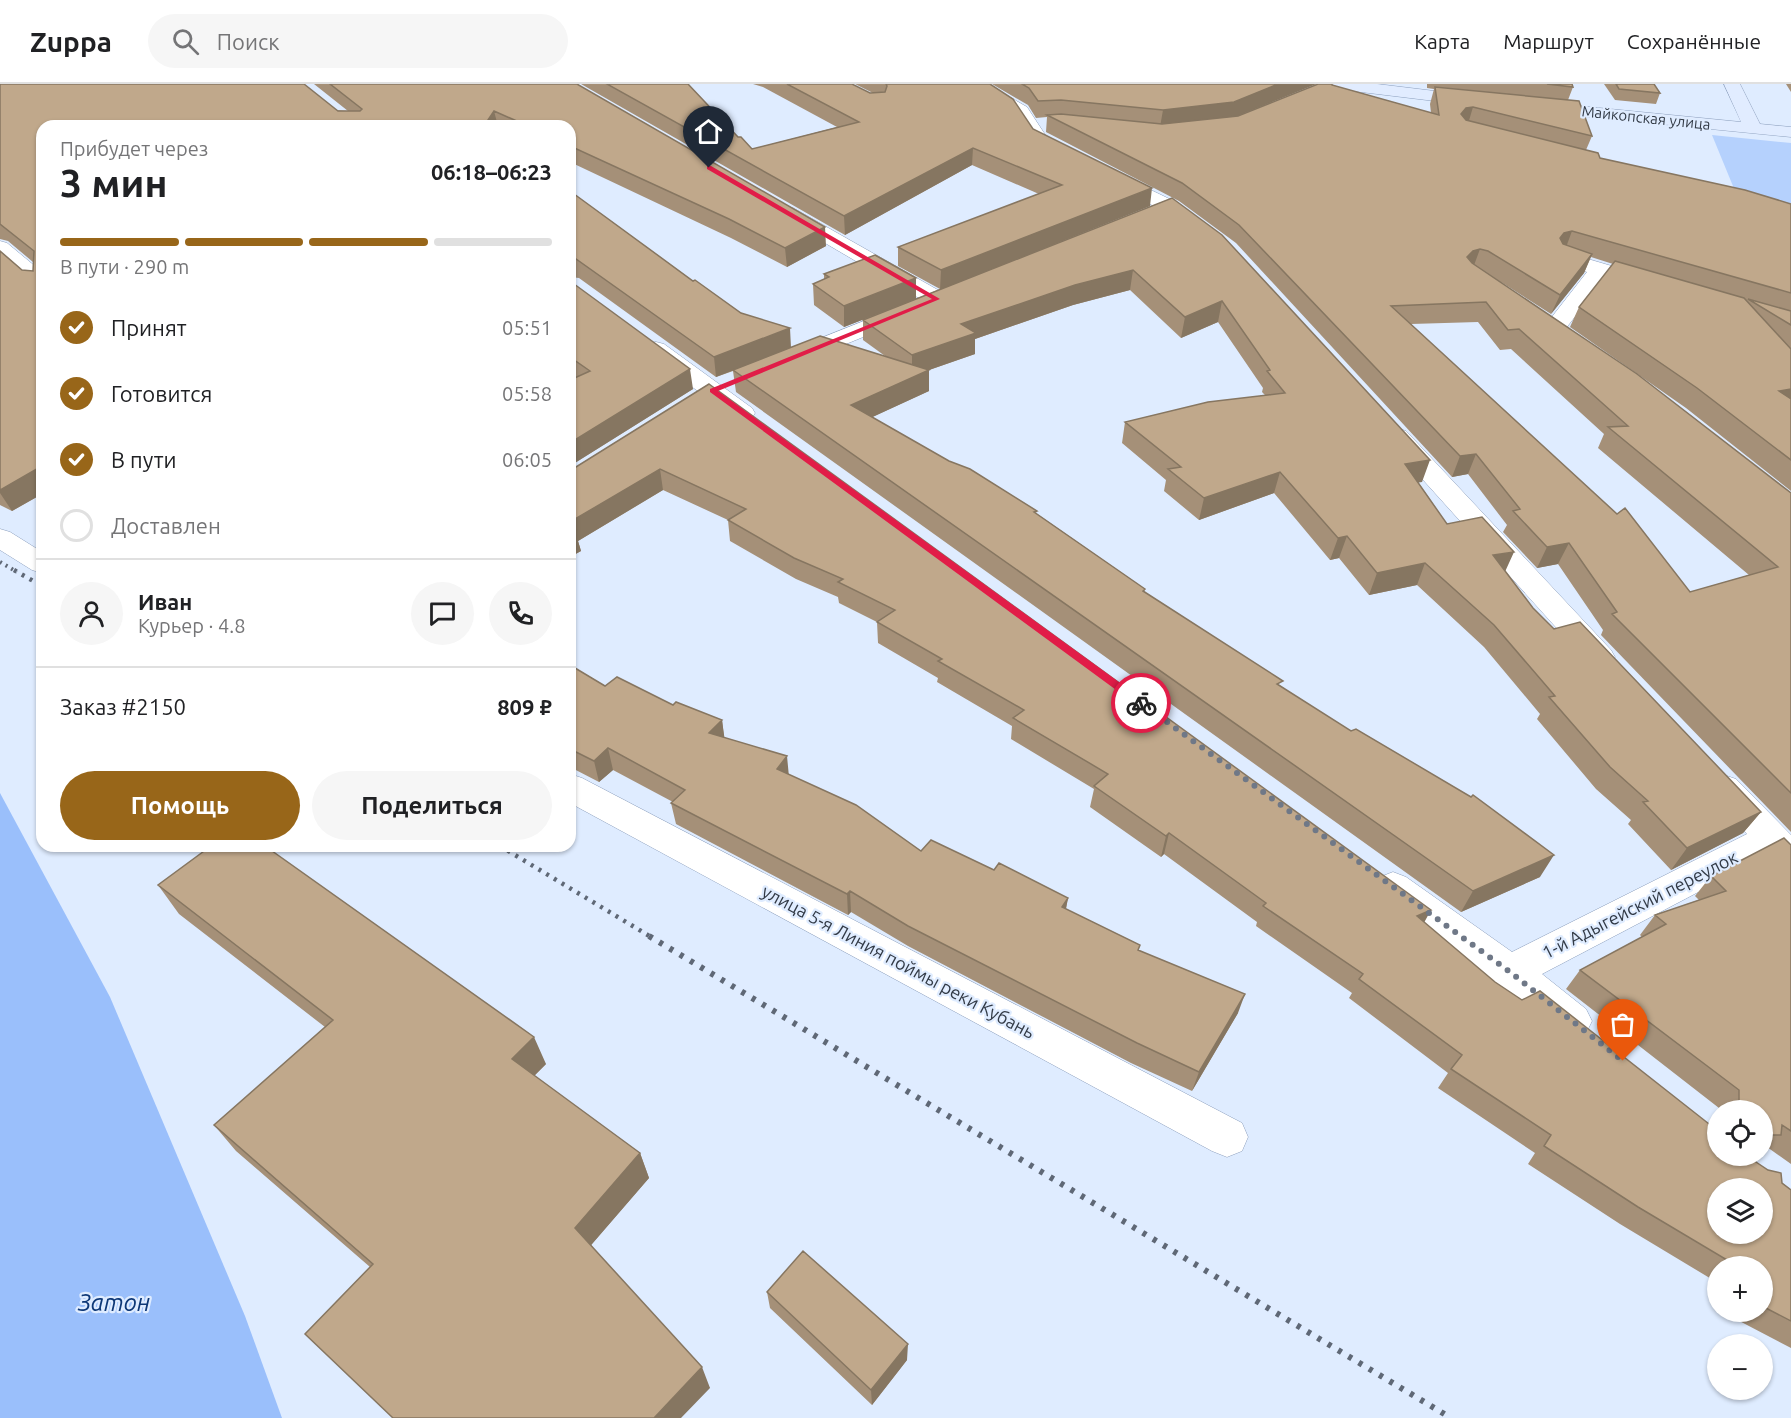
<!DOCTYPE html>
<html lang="ru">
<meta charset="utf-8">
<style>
body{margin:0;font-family:Ubuntu,sans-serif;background:#f6f6f6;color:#202124;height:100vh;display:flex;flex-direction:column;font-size:22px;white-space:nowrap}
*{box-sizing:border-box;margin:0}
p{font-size:20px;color:#757577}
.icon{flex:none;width:33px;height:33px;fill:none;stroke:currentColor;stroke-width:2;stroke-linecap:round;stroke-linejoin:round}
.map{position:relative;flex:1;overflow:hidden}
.side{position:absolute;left:36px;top:36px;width:540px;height:732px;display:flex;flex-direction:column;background:#fff;border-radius:18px;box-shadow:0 2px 4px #0004}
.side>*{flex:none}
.controls{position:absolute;left:1707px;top:1016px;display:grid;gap:12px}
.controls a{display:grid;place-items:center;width:66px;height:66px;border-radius:50%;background:#fff;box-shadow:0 2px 4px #0004;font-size:30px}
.pin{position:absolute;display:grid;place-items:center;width:51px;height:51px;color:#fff;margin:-62px -26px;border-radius:50% 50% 50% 0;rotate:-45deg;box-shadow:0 0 6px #0007}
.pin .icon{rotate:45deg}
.courier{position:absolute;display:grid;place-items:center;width:60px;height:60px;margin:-30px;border:4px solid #e11d48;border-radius:50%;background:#fff;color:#222;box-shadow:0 2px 8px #0007}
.summary em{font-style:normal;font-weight:600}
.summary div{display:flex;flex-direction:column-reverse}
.summary{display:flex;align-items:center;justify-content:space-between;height:102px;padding:0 24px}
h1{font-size:39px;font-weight:600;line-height:45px}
.bar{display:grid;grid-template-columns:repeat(4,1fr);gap:9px 6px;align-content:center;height:72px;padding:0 24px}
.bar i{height:8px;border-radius:4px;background:#e0e0e0}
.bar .selected{background:#986619}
.bar p{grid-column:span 4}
.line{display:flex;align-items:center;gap:15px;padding:0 24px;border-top:2px solid #e0e0e0}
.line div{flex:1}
.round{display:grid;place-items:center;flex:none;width:63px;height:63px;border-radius:32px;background:#f6f6f6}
ol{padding:0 24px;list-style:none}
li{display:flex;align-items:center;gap:18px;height:66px}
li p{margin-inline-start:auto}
li .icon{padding:6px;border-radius:50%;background:#986619;color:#fff;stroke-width:4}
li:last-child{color:#757577}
li i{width:33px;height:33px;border:3px solid #e0e0e0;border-radius:50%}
.cta{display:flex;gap:12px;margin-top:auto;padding:12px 24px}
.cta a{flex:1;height:69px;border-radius:36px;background:#986619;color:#fff;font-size:24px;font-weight:600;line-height:69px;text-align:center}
.cta a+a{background:#f6f6f6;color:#202124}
header{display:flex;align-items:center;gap:36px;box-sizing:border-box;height:84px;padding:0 30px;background:#fff;border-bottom:2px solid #e0e0e0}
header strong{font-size:28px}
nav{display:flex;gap:33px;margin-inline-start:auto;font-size:21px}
.search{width:420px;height:54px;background:#f6f6f6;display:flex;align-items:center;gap:15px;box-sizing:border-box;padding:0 21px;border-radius:33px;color:#757577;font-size:22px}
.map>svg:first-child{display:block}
.green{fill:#b5d1fd}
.water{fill:#9abffb}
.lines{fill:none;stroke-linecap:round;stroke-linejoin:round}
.street-casing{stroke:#8c9fbd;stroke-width:1}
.secondary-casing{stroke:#8c9fbd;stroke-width:1}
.street{fill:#fff;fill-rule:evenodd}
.secondary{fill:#e1ecff;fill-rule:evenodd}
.rail-far2{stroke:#5f6876;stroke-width:4;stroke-dasharray:2 4.5;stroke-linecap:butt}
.rail-far1{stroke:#5f6876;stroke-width:4.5;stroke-dasharray:3 6;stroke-linecap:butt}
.rail{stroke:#5f6876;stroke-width:6;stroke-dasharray:4 8;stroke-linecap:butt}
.wall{fill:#a59078;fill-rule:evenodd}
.shaded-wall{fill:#867661}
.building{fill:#c0a88b;stroke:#867661;stroke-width:1.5;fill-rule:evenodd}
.route{fill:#e11d48}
.done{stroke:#6f7887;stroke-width:6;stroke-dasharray:0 10.8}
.labels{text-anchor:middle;stroke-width:4.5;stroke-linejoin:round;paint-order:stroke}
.far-street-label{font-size:15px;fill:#323a46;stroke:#dfecff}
.street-label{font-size:18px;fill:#323a46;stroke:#dfecff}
.near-water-label{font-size:24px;font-style:italic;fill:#0e3877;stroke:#dfecff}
</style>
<header>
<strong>Zuppa</strong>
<div class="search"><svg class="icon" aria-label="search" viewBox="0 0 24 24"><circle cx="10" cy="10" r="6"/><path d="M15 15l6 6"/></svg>Поиск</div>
<nav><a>Карта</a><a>Маршрут</a><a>Сохранённые</a></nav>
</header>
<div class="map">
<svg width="1791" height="1334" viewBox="0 0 1791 1334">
<rect width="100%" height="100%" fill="#dfecff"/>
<path class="green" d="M 1712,51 L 1791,59 L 1791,121 L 1735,107 Z"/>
<path class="water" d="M 0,709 L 110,913 L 245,1232 L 282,1334 L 0,1334 Z"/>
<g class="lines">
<defs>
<path id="street" d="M 967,0 L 987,0 L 1027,23 L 1046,52 L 1071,66 L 1074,70 L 1071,74 L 1059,74 L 1033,60 L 1014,30 Z
M 1111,87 L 1178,119 L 1209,144 L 1206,148 L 1192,148 L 1164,127 L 1104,97 L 1102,93 L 1104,89 Z
M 786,122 L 793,124 L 945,210 L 948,215 L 945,220 L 937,222 L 929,220 L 779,132 L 776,128 L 779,124 Z
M 0,157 L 7,159 L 42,188 L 42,205 L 34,204 L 0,174 Z
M 1564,168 L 1656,195 L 1659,200 L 1656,205 L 1648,206 L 1605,194 L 1563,248 L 1555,250 L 1547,248 L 1544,243 L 1587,188 L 1557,178 L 1554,174 L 1557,170 Z
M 904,221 L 912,223 L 915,228 L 912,233 L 802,278 L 794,280 L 786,278 L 782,273 L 786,268 Z
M 656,258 L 664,260 L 752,324 L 755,329 L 752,334 L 743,336 L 734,334 L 648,270 L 645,265 L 648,260 Z
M 1397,344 L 1406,347 L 1611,566 L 1615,573 L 1611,580 L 1600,583 L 1589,580 L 1388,357 L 1384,352 L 1388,347 Z
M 0,445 L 10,448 L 42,468 L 42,489 L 32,486 L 0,466 Z
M 570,690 L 582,694 L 1242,1039 L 1248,1053 L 1242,1067 L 1227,1073 L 1212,1067 L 570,719 Z
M 1724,691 L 1736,695 L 1791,751 L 1791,788 L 1778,784 L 1767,772 L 1542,890 L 1586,925 L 1592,937 L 1586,949 L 1572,954 L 1558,949 L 1496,900 L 1380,813 L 1375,803 L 1380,793 L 1393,788 L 1406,793 L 1512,868 L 1747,750 L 1712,713 L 1707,704 L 1712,695 Z"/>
<path id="secondary" d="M 1328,0 L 1377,0 L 1476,12 L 1484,17 L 1476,22 L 1336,5 Z
M 1724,0 L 1740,0 L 1760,40 L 1791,43 L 1791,53 L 1539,28 L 1533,27 L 1531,23 L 1533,19 L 1539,18 L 1741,38 Z"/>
</defs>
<use href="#street" class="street-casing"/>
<use href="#secondary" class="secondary-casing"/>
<use href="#street" class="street"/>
<use href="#secondary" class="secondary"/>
<path class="rail-far2" d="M 0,478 L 17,488"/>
<path class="rail-far1" d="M 14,486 L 42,502
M 500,762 L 651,853"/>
<path class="rail" d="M 649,852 L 1451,1334"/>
</g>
<path class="wall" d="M 0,0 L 348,27 L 314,0 L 577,0 L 826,162 L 787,183 L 731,154 L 570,78 L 570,42 L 42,42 L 42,410 L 12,427 L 0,421 L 0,167 L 22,186 L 33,187 L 33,178 L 8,157 L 0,155 Z
M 581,0 L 688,0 L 738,53 L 752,65 L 837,43 L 763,3 L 753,0 L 852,0 L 870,9 L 873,9 L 855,0 L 990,0 L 1033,45 L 1150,122 L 954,200 L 1172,114 L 1422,398 L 1418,398 L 1447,440 L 1505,487 L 1533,524 L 1554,545 L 1761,728 L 1743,749 L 1671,786 L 1628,740 L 1631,736 L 1596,705 L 1537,635 L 1540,630 L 1484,563 L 1417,501 L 1369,511 L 1339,474 L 1330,476 L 1274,409 L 1199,436 L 1164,407 L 1166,396 L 1122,359 L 1125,338 L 1265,311 L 1262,308 L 1263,304 L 1218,238 L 1181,254 L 1130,206 L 1073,221 L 975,255 L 975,270 L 929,286 L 929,307 L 872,333 L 1037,427 L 1036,429 L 1145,505 L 1144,508 L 1281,602 L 1540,793 L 1461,828 L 736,308 L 733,287 L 716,293 L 579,194 L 570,193 L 570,107 L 693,197 L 791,264 L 885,272 L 863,256 L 863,236 L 940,205 L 898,182 L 898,163 L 1039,110 L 972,81 L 845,151 Z
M 992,0 L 1316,0 L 1237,32 L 1332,1 L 1431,29 L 1430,20 L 1434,5 L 1427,4 L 1427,0 L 1572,0 L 1573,3 L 1568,16 L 1592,52 L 1586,66 L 1600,74 L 1791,120 L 1791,407 L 1686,324 L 1570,243 L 1579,223 L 1613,180 L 1591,173 L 1584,189 L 1551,230 L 1501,198 L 1791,409 L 1791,748 L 1601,551 L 1603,546 L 1558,480 L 1537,484 L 1503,448 L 1507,441 L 1468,390 L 1452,393 L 1236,159 L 1179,117 L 1046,48 L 1047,33 L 1036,34 L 1028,21 ZM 1478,238 L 1500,266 L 1511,265 L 1604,350 L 1598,364 L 1749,491 L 1690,508 L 1411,240 Z
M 1604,0 L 1654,0 L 1660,9 L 1656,20 L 1615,16 Z
M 1786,0 L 1791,0 L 1791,8 Z
M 824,190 L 916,194 L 916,215 L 844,243 L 814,221 L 813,200 L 824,196 Z
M 570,197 L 693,305 L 570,382 L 570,296 L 575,294 L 570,290 Z
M 709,300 L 1424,839 L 1495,898 L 1756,1078 L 1791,1106 L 1791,1264 L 1726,1230 L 1727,1227 L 1762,1227 L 1762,1182 L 1718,1182 L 1718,1199 L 1620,1140 L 1528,1080 L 1535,1069 L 1438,1004 L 1448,989 L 1349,914 L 1352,909 L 1256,842 L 1257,838 L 1164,770 L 1161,773 L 1090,723 L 1094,705 L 1011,655 L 1012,642 L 937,598 L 938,594 L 878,559 L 877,538 L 839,519 L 838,513 L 796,495 L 730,457 L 728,436 L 663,406 L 578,457 L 581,467 L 570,473 L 570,384 L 576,383 Z
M 570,581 L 605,602 L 673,621 L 722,636 L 724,653 L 921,767 L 994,786 L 1068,814 L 1066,825 L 1140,861 L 1138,866 L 1238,929 L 1192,1007 L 1131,979 L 908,862 L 851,828 L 848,831 L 676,740 L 671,719 L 673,718 L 613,686 L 599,698 L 570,683 Z
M 1791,761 L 1791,1080 L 1767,1063 L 1762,1066 L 1762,1026 L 1719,1026 L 1719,1024 L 1566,905 L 1580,886 L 1642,853 L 1640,851 L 1655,831 L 1699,816 L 1695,812 L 1711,792 Z
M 158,801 L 546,980 L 534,992 L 640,1069 L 649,1094 L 591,1161 L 710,1304 L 370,1183 L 236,1067 L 214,1041 L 325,943 L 179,830 Z
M 767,1208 L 907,1276 L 872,1321 L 770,1224 Z"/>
<path class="shaded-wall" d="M 1278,0 L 1316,0 L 1230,35 L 1160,43 L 1163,26 Z
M 1473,23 L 1468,40 L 1461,30 L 1466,24 Z
M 494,27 L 498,42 L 484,42 Z
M 973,64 L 972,81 L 845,151 L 844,132 Z
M 1152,104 L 1150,122 L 940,206 L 941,186 Z
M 825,143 L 826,162 L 787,183 L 785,164 Z
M 1572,147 L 1565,166 L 1560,154 L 1564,149 Z
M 1480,165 L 1473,184 L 1467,173 L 1473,167 Z
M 1592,170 L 1584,189 L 1551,230 L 1560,211 Z
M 1133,186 L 1130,206 L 1073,221 L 975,255 L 975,270 L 929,286 L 929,307 L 851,343 L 851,321 L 912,292 L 912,271 L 961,240 L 1075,201 Z
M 916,194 L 916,215 L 844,243 L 844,222 Z
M 1222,217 L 1218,238 L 1181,254 L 1185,233 Z
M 790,244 L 791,264 L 716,293 L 714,273 Z
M 690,285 L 693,305 L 570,382 L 570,359 Z
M 1791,305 L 1791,323 L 1779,307 Z
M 1476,370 L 1468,390 L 1452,393 L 1460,372 Z
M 1430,376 L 1422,398 L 1398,402 L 1405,380 Z
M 42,382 L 42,410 L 12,427 L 0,409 L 0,406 Z
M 660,385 L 663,406 L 578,457 L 581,467 L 570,473 L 570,438 Z
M 1280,388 L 1274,409 L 1199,436 L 1204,414 Z
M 1347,452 L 1339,474 L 1330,476 L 1338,454 Z
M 1569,459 L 1558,480 L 1537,484 L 1547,463 Z
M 1514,468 L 1504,490 L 1493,471 Z
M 1425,479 L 1417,501 L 1369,511 L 1377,489 Z
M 722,636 L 725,658 L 709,649 Z
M 608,664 L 613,686 L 599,698 L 594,677 Z
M 787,672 L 789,693 L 777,685 Z
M 1761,728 L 1743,749 L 1671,786 L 1687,764 Z
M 1169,749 L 1164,770 L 1161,773 L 1166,752 Z
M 1554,771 L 1540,793 L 1461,828 L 1473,807 Z
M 850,807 L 851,828 L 848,831 L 847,810 Z
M 1068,814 L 1064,834 L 1062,823 Z
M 1431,826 L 1420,846 L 1417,832 Z
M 1245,910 L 1238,929 L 1192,1007 L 1199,988 Z
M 534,953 L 546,980 L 524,1002 L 512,975 Z
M 640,1069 L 649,1094 L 586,1167 L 575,1144 Z
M 908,1260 L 907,1276 L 872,1321 L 871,1306 Z
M 702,1283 L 710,1304 L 681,1334 L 654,1334 Z"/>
<path class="building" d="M 0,0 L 304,0 L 338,27 L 360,27 L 362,25 L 330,0 L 577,0 L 825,143 L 785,164 L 729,135 L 570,62 L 570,42 L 528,42 L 494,27 L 484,42 L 42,42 L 42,382 L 0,406 L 0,167 L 22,186 L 33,187 L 34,167 L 0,140 Z
M 607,0 L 688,0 L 738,53 L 741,53 L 752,65 L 859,38 L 787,0 L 852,0 L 870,9 L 885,8 L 887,2 L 886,0 L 990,0 L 1013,15 L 1033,45 L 1152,104 L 941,186 L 898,163 L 1062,101 L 973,64 L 844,132 Z
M 1022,0 L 1278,0 L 1234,18 L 1163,26 L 1061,16 L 1038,17 L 1029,4 Z
M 1318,0 L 1332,0 L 1332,1 L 1439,31 L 1435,3 L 1579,17 L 1592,52 L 1473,23 L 1466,24 L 1461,30 L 1466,36 L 1598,69 L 1600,74 L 1745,106 L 1791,120 L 1791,209 L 1572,147 L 1564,149 L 1560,154 L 1563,160 L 1592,170 L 1560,211 L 1488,167 L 1480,165 L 1473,167 L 1467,173 L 1472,179 L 1637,290 L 1791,409 L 1791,709 L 1612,530 L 1617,528 L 1569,459 L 1547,463 L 1513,427 L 1520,425 L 1476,370 L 1460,372 L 1239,141 L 1182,99 L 1047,31 L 1061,30 L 1162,40 L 1238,32 ZM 1486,218 L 1508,246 L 1519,245 L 1628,342 L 1608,343 L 1778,483 L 1690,508 L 1625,424 L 1617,430 L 1391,222 Z
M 1547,0 L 1572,0 L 1573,3 Z
M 1616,0 L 1654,0 L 1660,9 L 1619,5 Z
M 570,107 L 693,197 L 695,196 L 741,229 L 790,244 L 714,273 L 576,175 L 570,175 Z
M 1172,114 L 1222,151 L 1430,376 L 1405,380 L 1447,440 L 1482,433 L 1514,468 L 1493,471 L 1533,524 L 1554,545 L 1580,538 L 1761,728 L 1687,764 L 1643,718 L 1648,717 L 1610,683 L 1549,613 L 1555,612 L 1494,541 L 1425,479 L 1377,489 L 1347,452 L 1338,454 L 1280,388 L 1204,414 L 1168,385 L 1181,383 L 1125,338 L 1208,318 L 1285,309 L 1267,287 L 1270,286 L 1222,217 L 1185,233 L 1133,186 L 1075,201 L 961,240 L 976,249 L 912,271 L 863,236 Z
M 875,171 L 916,194 L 844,222 L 813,200 L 829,193 L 824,190 Z
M 1615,177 L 1744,214 L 1791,265 L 1791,305 L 1779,307 L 1791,315 L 1791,376 L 1697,304 L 1579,223 Z
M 570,197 L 690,285 L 570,359 L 570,296 L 590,287 L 570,273 Z
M 1748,215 L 1791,227 L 1791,241 Z
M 820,252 L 929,286 L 851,321 L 949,377 L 970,385 L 1037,427 L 1034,428 L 1145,505 L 1143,507 L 1283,597 L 1277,600 L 1351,647 L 1356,645 L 1471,713 L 1473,711 L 1554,771 L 1473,807 L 733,286 Z
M 709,300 L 1431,826 L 1417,832 L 1495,898 L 1522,916 L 1540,907 L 1718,1047 L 1718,1071 L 1751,1071 L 1756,1078 L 1768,1086 L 1781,1089 L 1782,1099 L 1791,1106 L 1791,1237 L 1762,1222 L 1762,1182 L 1737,1182 L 1638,1123 L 1544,1062 L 1551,1051 L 1451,985 L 1462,971 L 1359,895 L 1363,890 L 1263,822 L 1266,819 L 1169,749 L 1166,752 L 1094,702 L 1108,690 L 1013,634 L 1024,626 L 938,577 L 942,575 L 877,538 L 895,526 L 838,498 L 843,495 L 794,474 L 728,436 L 746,425 L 660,385 L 570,438 L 570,384 L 576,383 ZM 1718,1104 L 1762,1104 L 1762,1149 L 1718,1149 Z
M 570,443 L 576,446 L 570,449 Z
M 570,581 L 605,602 L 617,593 L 673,621 L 676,618 L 722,636 L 709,649 L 787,672 L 777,685 L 856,721 L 921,767 L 931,756 L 994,786 L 999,779 L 1068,814 L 1062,823 L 1140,861 L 1138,866 L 1245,910 L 1199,988 L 1137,959 L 908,842 L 850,807 L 847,810 L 671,719 L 685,706 L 608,664 L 594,677 L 570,665 Z
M 1784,754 L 1791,761 L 1791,1047 L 1782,1041 L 1781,1051 L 1762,1051 L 1762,1026 L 1739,1026 L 1739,1006 L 1580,886 L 1666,840 L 1655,831 L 1726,807 L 1711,792 Z
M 211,762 L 265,762 L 534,953 L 512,975 L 640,1069 L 575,1144 L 702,1283 L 654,1334 L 393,1334 L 305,1250 L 373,1180 L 214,1041 L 333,936 L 158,801 Z
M 803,1167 L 908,1260 L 871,1306 L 767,1208 Z"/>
<path class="route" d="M 707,82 L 711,82 L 940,215 L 718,307 L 1145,617 L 1145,622 L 1138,622 L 710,308 L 710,305 L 932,215 L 707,85 Z"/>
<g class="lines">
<path class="done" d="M 1141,619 L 1510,888 L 1623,977"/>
</g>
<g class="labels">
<g class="far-street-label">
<text transform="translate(1646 34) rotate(6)" y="5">Майкопская улица</text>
</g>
<g class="street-label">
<text transform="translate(1640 821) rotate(-27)" y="6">1-й Адыгейский переулок</text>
<text transform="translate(898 878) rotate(28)" y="6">улица 5-я Линия поймы реки Кубань</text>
</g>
<g class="near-water-label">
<text x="114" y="1227">Затон</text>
</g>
</g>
</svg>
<div class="controls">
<a><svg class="icon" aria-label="locate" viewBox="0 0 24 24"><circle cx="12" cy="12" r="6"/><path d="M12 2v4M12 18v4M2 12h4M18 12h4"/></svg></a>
<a><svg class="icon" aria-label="layers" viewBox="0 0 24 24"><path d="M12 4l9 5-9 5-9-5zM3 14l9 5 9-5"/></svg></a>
<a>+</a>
<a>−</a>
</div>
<div class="pin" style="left:1623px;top:977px;background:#ea580c"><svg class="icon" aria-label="bag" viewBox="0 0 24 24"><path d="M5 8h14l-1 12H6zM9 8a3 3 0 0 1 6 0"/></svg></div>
<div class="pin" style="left:709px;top:84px;background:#1f2937"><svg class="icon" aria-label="home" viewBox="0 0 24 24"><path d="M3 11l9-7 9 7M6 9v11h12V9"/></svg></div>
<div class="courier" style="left:1141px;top:619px"><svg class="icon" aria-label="bike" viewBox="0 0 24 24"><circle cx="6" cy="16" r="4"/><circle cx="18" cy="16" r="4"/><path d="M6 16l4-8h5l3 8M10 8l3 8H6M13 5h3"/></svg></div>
<section class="side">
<div class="summary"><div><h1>3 мин</h1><p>Прибудет через</p></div><em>06:18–06:23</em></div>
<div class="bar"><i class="selected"></i><i class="selected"></i><i class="selected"></i><i></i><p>В пути · 290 m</p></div>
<ol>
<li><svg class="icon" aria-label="check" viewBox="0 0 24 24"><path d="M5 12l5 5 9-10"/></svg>Принят<p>05:51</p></li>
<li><svg class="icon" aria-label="check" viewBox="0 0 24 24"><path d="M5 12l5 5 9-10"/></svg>Готовится<p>05:58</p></li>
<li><svg class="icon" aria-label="check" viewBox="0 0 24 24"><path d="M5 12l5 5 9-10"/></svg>В пути<p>06:05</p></li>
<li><i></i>Доставлен</li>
</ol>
<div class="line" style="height:108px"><a class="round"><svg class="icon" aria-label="person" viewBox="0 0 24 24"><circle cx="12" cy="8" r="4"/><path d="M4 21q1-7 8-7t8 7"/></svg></a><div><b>Иван</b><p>Курьер · 4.8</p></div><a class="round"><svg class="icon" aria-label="chat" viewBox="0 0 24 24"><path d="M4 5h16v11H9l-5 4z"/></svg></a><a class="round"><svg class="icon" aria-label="phone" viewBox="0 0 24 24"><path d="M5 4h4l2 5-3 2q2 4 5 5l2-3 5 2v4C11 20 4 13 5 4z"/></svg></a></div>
<div class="line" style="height:78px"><div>Заказ #2150</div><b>809 ₽</b></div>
<div class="cta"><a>Помощь</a><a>Поделиться</a></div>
</section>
</div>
